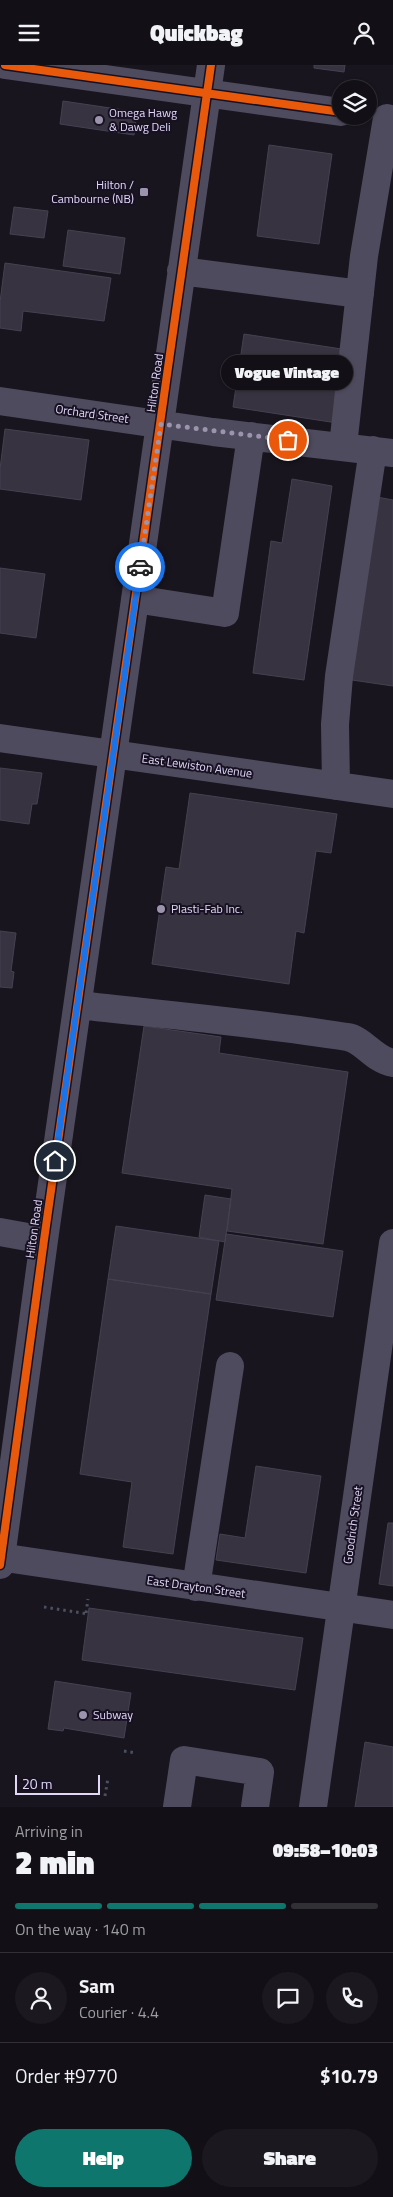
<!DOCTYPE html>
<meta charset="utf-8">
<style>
body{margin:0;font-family:"Titillium Web",sans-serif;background:#1b191f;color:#f1f3f6;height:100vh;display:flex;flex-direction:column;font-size:19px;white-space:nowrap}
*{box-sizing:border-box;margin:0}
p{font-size:16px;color:#9c9da1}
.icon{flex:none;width:28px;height:28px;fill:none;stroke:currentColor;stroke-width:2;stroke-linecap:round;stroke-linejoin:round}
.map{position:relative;height:1742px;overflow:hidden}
.details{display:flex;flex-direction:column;background:#121016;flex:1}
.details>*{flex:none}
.buttons{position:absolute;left:332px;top:15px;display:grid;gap:10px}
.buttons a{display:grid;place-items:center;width:45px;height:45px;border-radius:50%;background:#121016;box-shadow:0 1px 4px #0004,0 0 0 1px #313035;font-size:25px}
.scale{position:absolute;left:15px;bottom:12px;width:85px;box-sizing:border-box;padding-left:5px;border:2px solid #e1d8f9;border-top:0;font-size:14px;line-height:18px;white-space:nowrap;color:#e1d8f9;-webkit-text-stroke:4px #171122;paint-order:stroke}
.pin{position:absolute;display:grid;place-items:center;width:42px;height:42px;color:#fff;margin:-21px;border:2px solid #fff;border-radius:50%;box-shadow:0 1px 5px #0007}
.courier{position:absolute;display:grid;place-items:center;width:50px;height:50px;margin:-25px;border:4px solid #1a73e8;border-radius:50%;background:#fff;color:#222;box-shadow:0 1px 6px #0007}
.bubble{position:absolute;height:35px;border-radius:18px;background:#121016;box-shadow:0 1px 4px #0004,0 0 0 1px #313035;font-size:16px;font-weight:800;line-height:35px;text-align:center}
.headline em{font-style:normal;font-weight:800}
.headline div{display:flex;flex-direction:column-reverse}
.headline{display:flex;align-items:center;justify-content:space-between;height:85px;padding:0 15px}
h1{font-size:32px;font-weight:800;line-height:38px}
.bar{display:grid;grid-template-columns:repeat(4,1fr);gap:8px 5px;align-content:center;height:60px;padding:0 15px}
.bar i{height:6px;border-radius:4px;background:#313035}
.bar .active{background:#0f766e}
.bar p{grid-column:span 4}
.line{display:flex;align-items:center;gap:12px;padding:0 15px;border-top:1px solid #313035}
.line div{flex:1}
.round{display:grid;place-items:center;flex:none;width:52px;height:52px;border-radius:26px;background:#1b191f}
.cta{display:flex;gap:10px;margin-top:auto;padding:10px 15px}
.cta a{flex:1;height:58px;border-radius:30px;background:#0f766e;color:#fff;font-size:20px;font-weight:800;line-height:58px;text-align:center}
.cta a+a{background:#1b191f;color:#f1f3f6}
header{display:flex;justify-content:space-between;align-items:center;height:65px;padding:0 15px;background:#121016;font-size:22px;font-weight:800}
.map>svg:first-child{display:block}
.building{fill:#373340;stroke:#464151}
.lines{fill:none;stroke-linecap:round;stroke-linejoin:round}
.path{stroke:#4b515e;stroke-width:3;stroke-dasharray:2.5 4;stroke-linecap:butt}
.minor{stroke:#4f4b5e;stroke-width:28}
.cycleway-casing{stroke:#171122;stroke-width:11}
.cycleway{stroke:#e8590c;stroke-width:8}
.done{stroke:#9b94ac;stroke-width:5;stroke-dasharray:0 9}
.route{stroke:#1a73e8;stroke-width:6}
.poi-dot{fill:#9b94ac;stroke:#171122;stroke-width:2}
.labels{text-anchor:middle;stroke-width:4;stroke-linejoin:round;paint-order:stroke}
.poi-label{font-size:12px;fill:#e1d8f9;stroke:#171122;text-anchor:start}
.street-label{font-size:12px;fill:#e1d8f9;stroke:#171122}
</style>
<header><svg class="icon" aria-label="menu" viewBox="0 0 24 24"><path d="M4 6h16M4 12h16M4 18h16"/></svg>Quickbag<svg class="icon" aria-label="person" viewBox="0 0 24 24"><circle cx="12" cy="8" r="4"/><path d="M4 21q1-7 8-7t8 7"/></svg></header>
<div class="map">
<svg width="393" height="1742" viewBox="0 0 393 1742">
<rect width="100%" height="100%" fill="#18151e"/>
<path class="building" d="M 314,0 L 345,0 L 344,7 L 314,3 Z
M 63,36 L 137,47 L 134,70 L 60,59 Z
M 269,80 L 332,89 L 319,179 L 257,171 Z
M 14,142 L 48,146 L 44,173 L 10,169 Z
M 68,165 L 125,173 L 120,209 L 63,201 Z
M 5,198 L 111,213 L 104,256 L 23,246 L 21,266 L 0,263 L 0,237 Z
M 244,269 L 348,285 L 337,358 L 233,342 Z
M 5,364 L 89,375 L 81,435 L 0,424 L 0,404 Z
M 292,414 L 332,421 L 304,615 L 253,608 L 271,476 L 282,478 Z
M 377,432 L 393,435 L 393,621 L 352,615 Z
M 0,503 L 45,509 L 36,573 L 0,568 Z
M 0,703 L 42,708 L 37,739 L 32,739 L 29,759 L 0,755 Z
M 190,728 L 337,749 L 331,788 L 316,786 L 304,868 L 296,866 L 289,919 L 152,899 L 166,802 L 179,804 Z
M 0,866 L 16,868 L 11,906 L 14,907 L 12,923 L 0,922 Z
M 144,961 L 221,972 L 219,988 L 348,1007 L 323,1179 L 227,1166 L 232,1124 L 122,1108 Z
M 205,1130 L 231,1134 L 225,1177 L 199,1172 Z
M 116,1161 L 219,1176 L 211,1229 L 108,1214 Z
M 226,1169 L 343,1186 L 333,1252 L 216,1235 Z
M 108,1214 L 211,1229 L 173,1489 L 123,1482 L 132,1417 L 80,1409 Z
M 256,1401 L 321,1411 L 306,1508 L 216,1495 L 220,1469 L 245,1473 Z
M 388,1458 L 393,1458 L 393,1521 L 379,1519 Z
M 89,1543 L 303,1573 L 295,1625 L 82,1595 Z
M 55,1616 L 131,1628 L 124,1673 L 64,1663 L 63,1666 L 48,1664 Z
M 365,1677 L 393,1682 L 393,1742 L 355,1742 Z"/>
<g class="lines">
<path class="path" d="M 44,1542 L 88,1549
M 86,1548 L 88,1534
M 124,1686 L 136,1688
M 105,1731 L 108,1713"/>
<path class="minor" d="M 5,0 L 341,47
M 181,206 L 360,229
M 0,336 L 213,367 L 393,388
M 343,381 L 364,191 L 387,53
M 135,534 L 225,548 L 251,371
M 0,673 L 393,729
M 336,721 L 335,659 L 339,611 L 373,385
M 78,940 C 168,950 258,958 347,972 C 363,974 374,995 393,998
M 0,1167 L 44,1175
M 0,1492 L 393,1550
M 0,1500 L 44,1175 L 211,0
M 196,1522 L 230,1301
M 177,1742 L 184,1695 L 260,1707 L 255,1742
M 313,1742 L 393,1178"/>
<defs>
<path id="cycleway" d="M 5,0 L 341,47
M 0,1500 L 44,1175 L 211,0"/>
</defs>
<use href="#cycleway" class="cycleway-casing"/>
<use href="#cycleway" class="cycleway"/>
</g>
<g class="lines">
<path class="done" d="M 140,502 L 161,359 L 288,375"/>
<path class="route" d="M 55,1096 L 140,502"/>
</g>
<g class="poi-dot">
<circle cx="99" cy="55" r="5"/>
<rect x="139" y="122" width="10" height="10" rx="2.5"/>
<circle cx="161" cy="844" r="5"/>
<circle cx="83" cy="1650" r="5"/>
</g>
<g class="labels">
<g class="poi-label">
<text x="109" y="52">Omega Hawg<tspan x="109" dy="14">&amp; Dawg Deli</tspan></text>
<text x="134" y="124" text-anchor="end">Hilton /<tspan x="134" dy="14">Cambourne (NB)</tspan></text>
<text x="171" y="848">Plasti-Fab Inc.</text>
<text x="93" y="1654">Subway</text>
</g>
<g class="street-label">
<text transform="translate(155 318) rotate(-82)" y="4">Hilton Road</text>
<text transform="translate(92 349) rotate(8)" y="4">Orchard Street</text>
<text transform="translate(197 701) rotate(8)" y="4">East Lewiston Avenue</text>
<text transform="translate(34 1164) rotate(-82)" y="4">Hilton Road</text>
<text transform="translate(353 1460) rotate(-82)" y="4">Goodrich Street</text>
<text transform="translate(196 1522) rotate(8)" y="4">East Drayton Street</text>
</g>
</g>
</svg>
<div class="buttons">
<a><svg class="icon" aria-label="layers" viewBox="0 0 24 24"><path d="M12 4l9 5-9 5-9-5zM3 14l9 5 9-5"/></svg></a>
</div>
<div class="scale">20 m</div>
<div class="pin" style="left:288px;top:375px;background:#ea580c"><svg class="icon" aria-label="bag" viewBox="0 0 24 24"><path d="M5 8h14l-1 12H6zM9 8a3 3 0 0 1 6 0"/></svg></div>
<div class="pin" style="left:55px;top:1096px;background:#1f2937"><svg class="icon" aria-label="home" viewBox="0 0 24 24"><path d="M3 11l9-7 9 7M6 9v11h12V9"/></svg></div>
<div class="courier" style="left:140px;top:502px"><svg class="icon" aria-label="car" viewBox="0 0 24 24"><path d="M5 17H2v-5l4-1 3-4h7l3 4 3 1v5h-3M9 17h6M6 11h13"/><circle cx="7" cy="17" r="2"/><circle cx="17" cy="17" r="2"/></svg></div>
<div class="bubble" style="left:221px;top:290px;width:132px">Vogue Vintage</div>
</div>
<section class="details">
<div class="headline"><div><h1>2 min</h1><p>Arriving in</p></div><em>09:58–10:03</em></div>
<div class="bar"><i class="active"></i><i class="active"></i><i class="active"></i><i></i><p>On the way · 140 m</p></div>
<div class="line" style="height:90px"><a class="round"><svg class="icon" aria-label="person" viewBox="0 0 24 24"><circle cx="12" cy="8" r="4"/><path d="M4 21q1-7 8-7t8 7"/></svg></a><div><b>Sam</b><p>Courier · 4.4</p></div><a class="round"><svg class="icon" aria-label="chat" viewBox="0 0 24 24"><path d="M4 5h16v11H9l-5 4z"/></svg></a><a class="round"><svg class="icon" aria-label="phone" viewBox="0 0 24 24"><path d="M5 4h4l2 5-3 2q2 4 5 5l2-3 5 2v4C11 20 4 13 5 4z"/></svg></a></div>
<div class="line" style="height:65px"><div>Order #9770</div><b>$10.79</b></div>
<div class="cta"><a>Help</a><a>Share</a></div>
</section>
